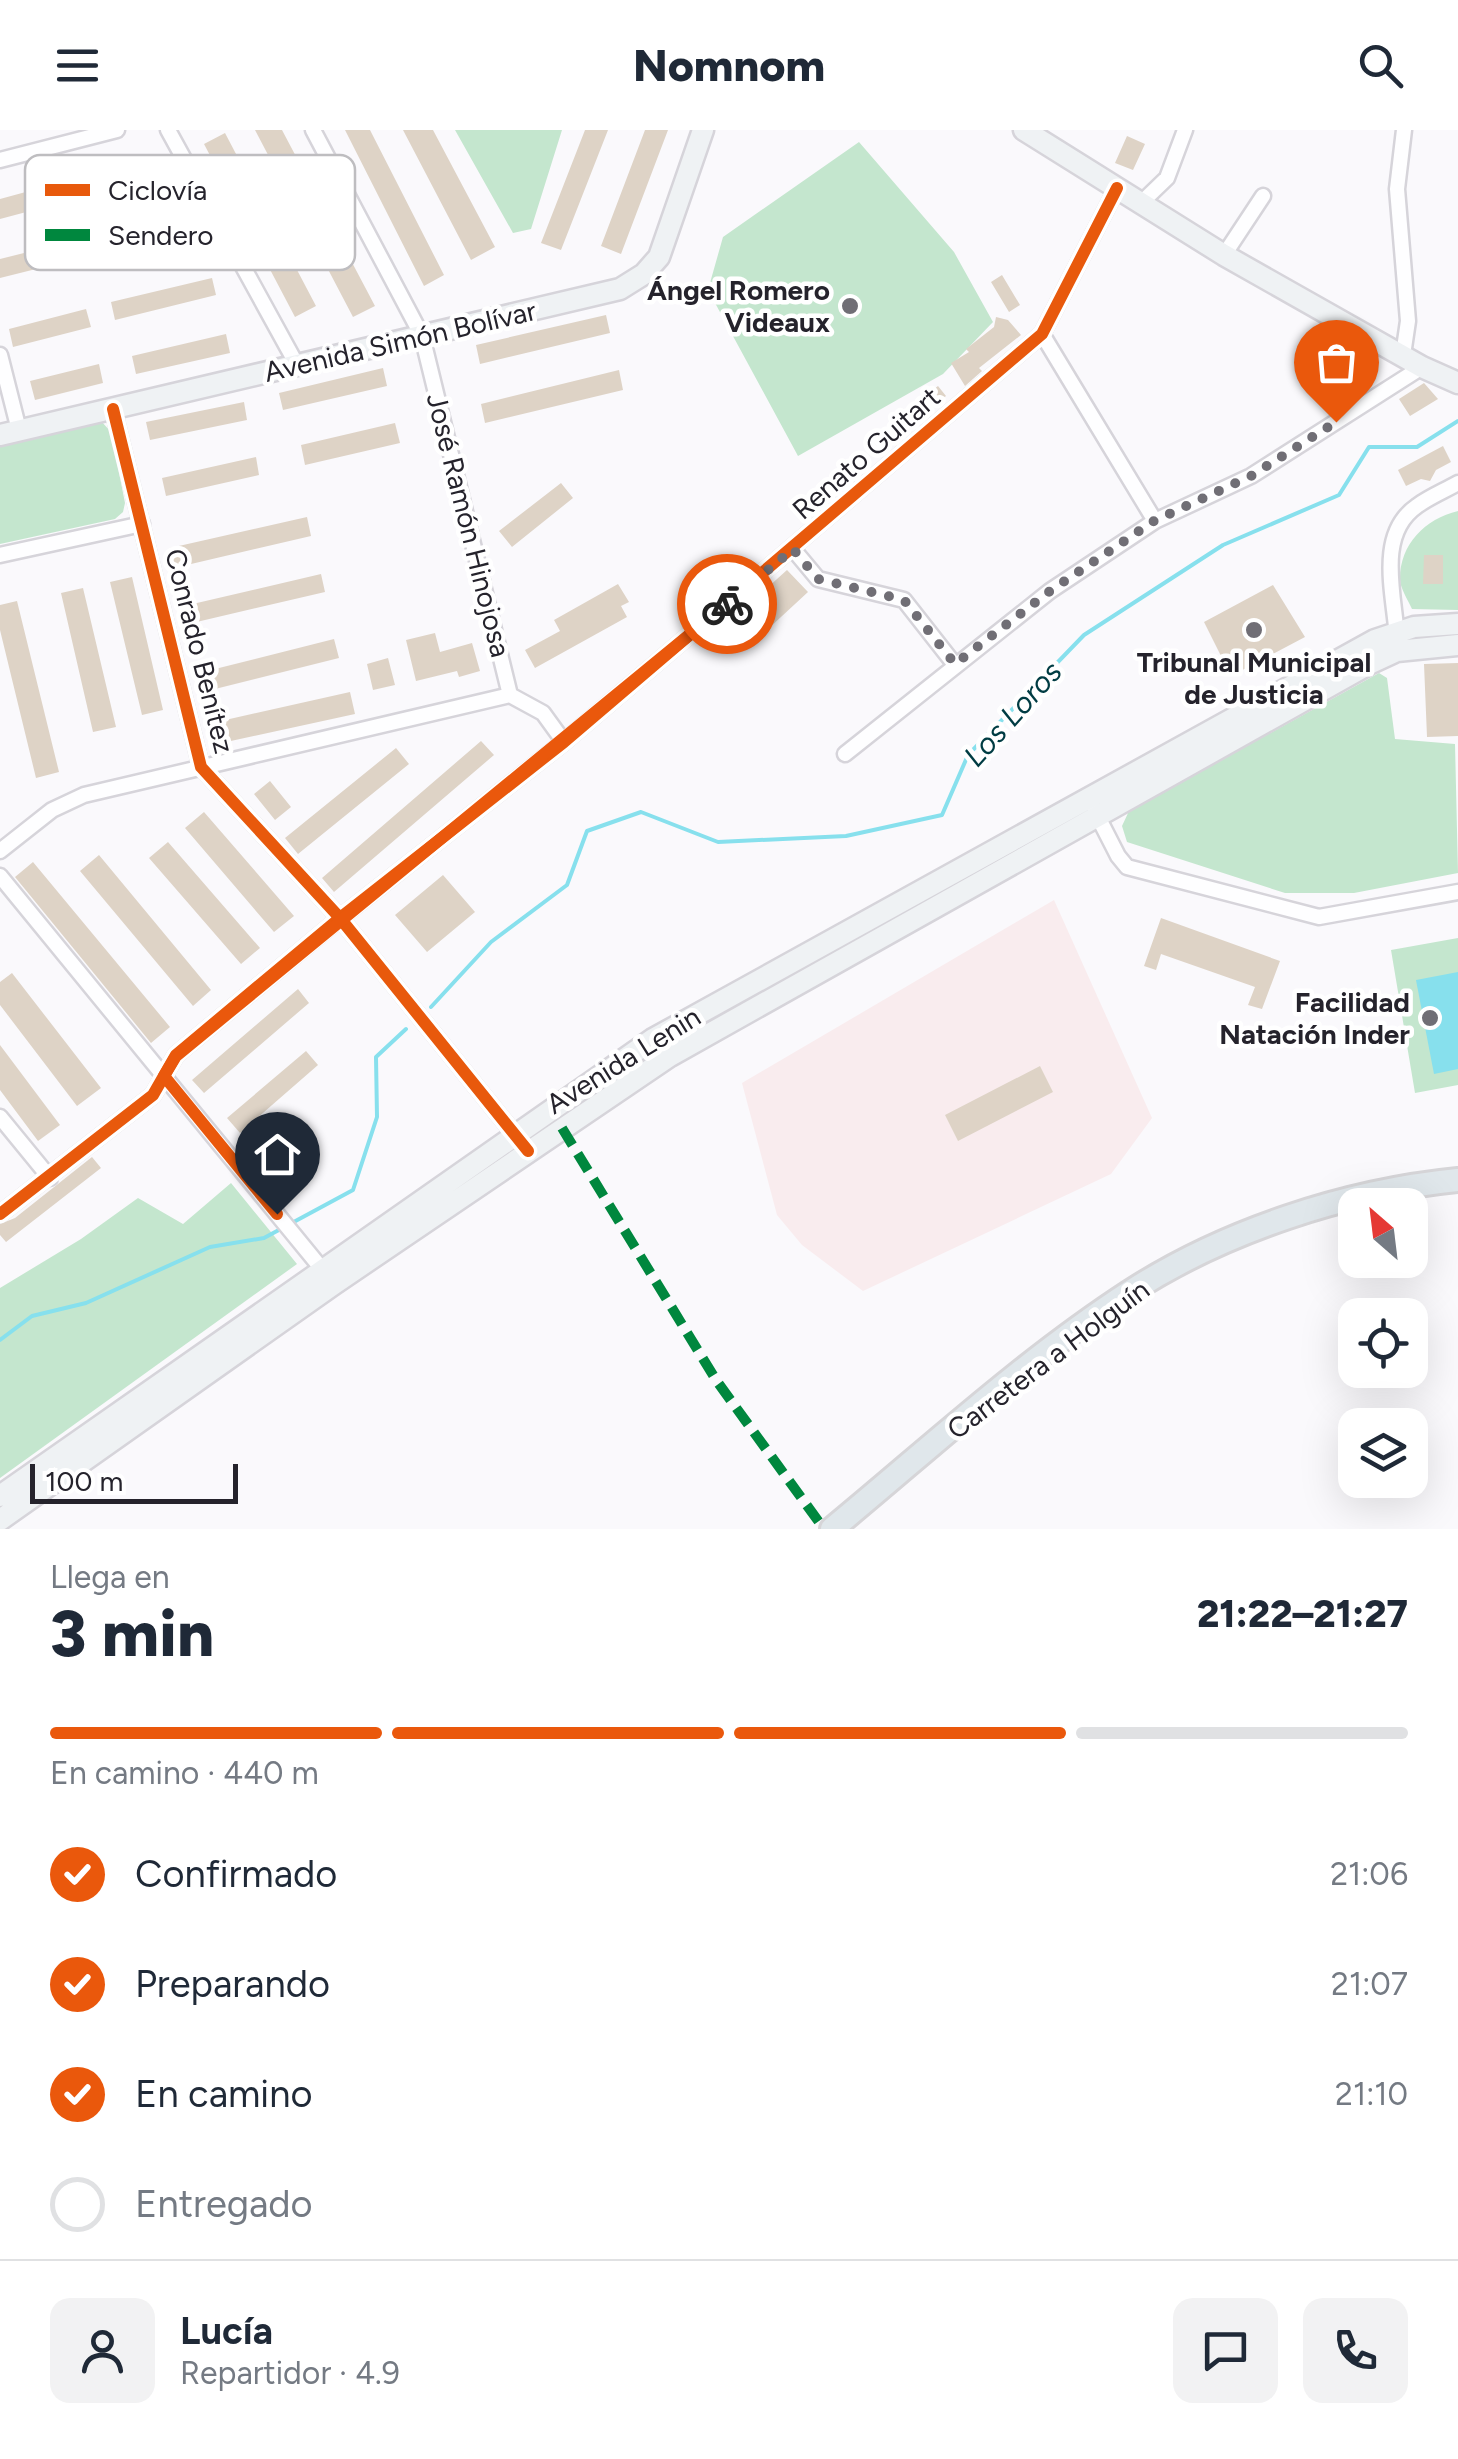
<!DOCTYPE html>
<html lang="es">
<meta charset="utf-8">
<style>
body{margin:0;font-family:Figtree,sans-serif;background:#f2f2f3;color:#1f2937;height:100vh;display:flex;flex-direction:column;font-size:38px;white-space:nowrap}
*{box-sizing:border-box;margin:0}
p{font-size:32px;color:#747a83}
.icon{flex:none;width:55px;height:55px;fill:none;stroke:currentColor;stroke-width:2;stroke-linecap:round;stroke-linejoin:round}
.map{position:relative;height:1399px;overflow:hidden}
.side{display:flex;flex-direction:column;background:#fff;flex:1}
.side>*{flex:none}
.needle{width:65px;rotate:332deg}
.controls{position:absolute;left:1338px;top:1058px;display:grid;gap:20px}
.controls a{display:grid;place-items:center;width:90px;height:90px;border-radius:20px;background:#fff;box-shadow:0 10px 40px #0002;font-size:50px}
.scale{position:absolute;left:30px;bottom:25px;width:208px;box-sizing:border-box;padding-left:10px;border:5px solid #25232c;border-top:0;font-size:28px;line-height:35px;white-space:nowrap;color:#25232c;-webkit-text-stroke:8px #fff;paint-order:stroke}
.pin{position:absolute;display:grid;place-items:center;width:85px;height:85px;color:#fff;margin:-102px -42px;border-radius:50% 50% 50% 0;rotate:-45deg;box-shadow:0 0 10px #0007}
.pin .icon{rotate:45deg}
.courier{position:absolute;display:grid;place-items:center;width:100px;height:100px;margin:-50px;border:8px solid #ea580c;border-radius:50%;background:#fff;color:#222;box-shadow:0 2px 12px #0007}
.headline em{font-style:normal;font-weight:800}
.headline div{display:flex;flex-direction:column-reverse}
.headline{display:flex;align-items:center;justify-content:space-between;height:170px;padding:0 50px}
h1{font-size:65px;font-weight:800;line-height:75px}
.bar{display:grid;grid-template-columns:repeat(4,1fr);gap:15px 10px;align-content:center;height:120px;padding:0 50px}
.bar i{height:12px;border-radius:8px;background:#e0e1e3}
.bar .current{background:#ea580c}
.bar p{grid-column:span 4}
.line{display:flex;align-items:center;gap:25px;padding:0 50px;border-top:2px solid #e0e1e3}
.line div{flex:1}
.round{display:grid;place-items:center;flex:none;width:105px;height:105px;border-radius:20px;background:#f2f2f3}
ol{padding:0 50px;list-style:none}
li{display:flex;align-items:center;gap:30px;height:110px}
li p{margin-inline-start:auto}
li .icon{padding:10px;border-radius:50%;background:#ea580c;color:#fff;stroke-width:4}
li:last-child{color:#747a83}
li i{width:55px;height:55px;border:5px solid #e0e1e3;border-radius:50%}
header{display:flex;justify-content:space-between;align-items:center;height:130px;padding:0 50px;background:#fff;font-size:45px;font-weight:800}
.map>svg:first-child{display:block}
.industrial{fill:#f9ecee}
.green{fill:#c4e6ce}
.water{fill:#87e0ed}
.lines{fill:none;stroke-linecap:round;stroke-linejoin:round}
.stream{stroke:#87e0ed;stroke-width:4}
.building{fill:#ded3c6}
.street-casing{stroke:#d6d4da;stroke-width:19}
.secondary-casing{stroke:#d6d4da;stroke-width:25}
.primary-casing{stroke:#d6d5d8;stroke-width:28}
.street{stroke:#fefeff;stroke-width:14}
.secondary{stroke:#eff2f4;stroke-width:20}
.primary{stroke:#e0e7eb;stroke-width:22}
.quiet{stroke:#00873e;stroke-width:10;stroke-dasharray:20 10;stroke-linecap:butt}
.cycleway-casing{stroke:#fff;stroke-width:19}
.cycleway{stroke:#e8590c;stroke-width:12}
.done{stroke:#706e75;stroke-width:10;stroke-dasharray:0 18}
.route{stroke:#ea580c;stroke-width:12}
.poi-dot{fill:#706e75;stroke:#fff;stroke-width:4}
.labels{text-anchor:middle;stroke-width:9;stroke-linejoin:round;paint-order:stroke}
.poi-label{font-size:28px;font-weight:bold;fill:#25232c;stroke:#fff;text-anchor:end}
.street-label{font-size:28px;fill:#25232c;stroke:#fff}
.water-label{font-size:30px;font-style:italic;fill:#003c43;stroke:#fff}
.key{fill:#fff;stroke:#bebdc0;stroke-width:2.5}
.key-label{font-size:28px;fill:#25232c}
</style>
<header><svg class="icon" aria-label="menu" viewBox="0 0 24 24"><path d="M4 6h16M4 12h16M4 18h16"/></svg>Nomnom<svg class="icon" aria-label="search" viewBox="0 0 24 24"><circle cx="10" cy="10" r="6"/><path d="M15 15l6 6"/></svg></header>
<div class="map">
<svg width="1458" height="1399" viewBox="0 0 1458 1399">
<rect width="100%" height="100%" fill="#faf9fc"/>
<path class="industrial" d="M 1054,770 L 1152,988 L 1111,1044 L 863,1161 L 802,1115 L 777,1085 L 742,953 Z"/>
<path class="green" d="M 455,0 L 562,0 L 531,99 L 513,103 Z
M 859,12 L 954,122 L 993,192 L 943,244 L 798,326 L 708,160 L 723,107 Z
M 101,291 L 111,302 L 125,373 L 123,382 L 115,389 L 0,414 L 0,312 Z
M 1458,381 L 1458,480 L 1412,479 C 1408,470 1400,458 1400,449 C 1400,414 1425,389 1458,381 Z
M 1379,543 L 1387,548 L 1395,609 L 1455,614 L 1458,743 L 1354,763 L 1285,763 L 1127,712 L 1122,696 L 1129,681 Z
M 1458,808 L 1458,955 L 1415,963 L 1391,820 Z
M 231,1053 L 297,1134 L 0,1348 L 0,1158 L 81,1109 L 138,1068 L 183,1094 Z"/>
<path class="water" d="M 1458,842 L 1458,939 L 1434,944 L 1416,850 Z"/>
<g class="lines">
<path class="stream" d="M 431,877 L 491,812 L 567,755 L 587,701 L 641,682 L 718,712 L 846,706 L 942,685 L 968,625 L 1084,505 L 1223,415 L 1339,365 L 1369,317 L 1417,317 L 1458,291
M 0,1210 L 32,1186 L 86,1173 L 210,1117 L 264,1108 L 353,1060 L 377,987 L 376,927 L 406,899"/>
</g>
<path class="building" d="M 255,0 L 282,0 L 375,176 L 353,187 Z
M 345,0 L 370,0 L 444,145 L 424,156 Z
M 403,0 L 433,0 L 495,117 L 471,130 Z
M 585,0 L 608,0 L 561,120 L 541,113 Z
M 645,0 L 668,0 L 621,124 L 601,116 Z
M 225,3 L 316,176 L 295,187 L 204,14 Z
M 1127,6 L 1145,14 L 1133,40 L 1115,33 Z
M 55,54 L 60,73 L 0,89 L 0,69 Z
M 68,112 L 72,130 L 0,148 L 0,129 Z
M 1002,145 L 1020,175 L 1009,182 L 991,152 Z
M 212,148 L 216,165 L 115,190 L 111,172 Z
M 86,179 L 91,197 L 13,217 L 9,199 Z
M 606,185 L 610,203 L 480,234 L 476,215 Z
M 996,187 L 1008,190 L 1021,205 L 979,238 L 982,241 L 965,256 L 951,233 L 969,222 L 966,219 L 994,197 Z
M 226,204 L 230,223 L 136,244 L 132,226 Z
M 99,234 L 103,253 L 35,270 L 30,251 Z
M 383,238 L 387,256 L 283,280 L 279,263 Z
M 619,240 L 623,260 L 485,293 L 481,274 Z
M 1424,253 L 1438,269 L 1410,286 L 1399,269 Z
M 938,256 L 946,266 L 897,303 L 890,293 Z
M 244,272 L 247,290 L 150,310 L 146,292 Z
M 395,293 L 400,313 L 305,335 L 301,315 Z
M 1443,316 L 1451,332 L 1436,340 L 1430,351 L 1421,349 L 1406,356 L 1398,340 Z
M 256,327 L 259,345 L 166,366 L 162,348 Z
M 561,353 L 573,368 L 512,417 L 499,401 Z
M 307,387 L 311,406 L 174,438 L 170,418 Z
M 1424,425 L 1443,425 L 1443,454 L 1423,454 Z
M 787,440 L 808,462 L 768,499 L 747,476 Z
M 321,444 L 325,462 L 188,494 L 184,476 Z
M 132,447 L 163,580 L 142,585 L 110,452 Z
M 618,454 L 629,472 L 621,476 L 627,487 L 535,538 L 525,520 L 560,501 L 554,490 Z
M 1273,455 L 1305,507 L 1231,546 L 1204,492 Z
M 83,458 L 116,597 L 93,602 L 61,463 Z
M 17,471 L 59,642 L 36,648 L 0,500 L 0,475 Z
M 435,503 L 440,522 L 472,513 L 480,541 L 459,547 L 457,541 L 416,551 L 406,510 Z
M 334,509 L 339,528 L 203,562 L 199,543 Z
M 388,528 L 395,555 L 373,560 L 367,534 Z
M 1458,533 L 1458,606 L 1427,607 L 1424,534 Z
M 350,562 L 355,584 L 217,614 L 212,593 Z
M 481,611 L 494,625 L 334,762 L 322,748 Z
M 396,618 L 409,634 L 298,724 L 285,708 Z
M 270,651 L 291,677 L 275,690 L 254,664 Z
M 204,682 L 294,786 L 274,802 L 185,698 Z
M 168,712 L 260,818 L 241,834 L 149,728 Z
M 99,725 L 211,860 L 193,876 L 80,741 Z
M 33,732 L 170,897 L 151,913 L 15,747 Z
M 443,745 L 475,782 L 427,822 L 395,785 Z
M 1161,788 L 1280,831 L 1262,879 L 1248,875 L 1255,857 L 1161,824 L 1156,840 L 1144,836 Z
M 12,843 L 101,958 L 77,976 L 0,875 L 0,852 Z
M 298,859 L 309,873 L 204,963 L 192,950 Z
M 0,915 L 60,995 L 38,1011 L 0,960 Z
M 306,921 L 318,935 L 240,1003 L 227,988 Z
M 1040,936 L 1053,962 L 958,1011 L 945,985 Z
M 92,1027 L 101,1038 L 6,1112 L 0,1105 L 0,1094 L 15,1088 Z"/>
<g class="lines">
<defs>
<path id="street" d="M 168,0 L 297,235
M 313,0 L 422,206 L 510,565 L 543,583 L 564,612
M 0,30 L 117,0
M 1140,74 L 1167,48 L 1185,0
M 1224,125 L 1263,66
M 1042,204 L 1155,391
M 0,225 L 19,300
M 1403,225 L 1408,191 L 1397,59 L 1404,0
M 113,279 L 201,637 L 340,788 L 528,1021
M 793,419 L 818,449 L 904,470 L 955,535
M 0,425 L 142,394
M 1397,509 C 1395,467 1375,405 1417,376 C 1429,367 1444,361 1458,353
M 845,624 L 1050,461 L 1155,391 L 1251,346 L 1422,237
M 1095,681 L 1118,726 L 1127,737 L 1319,787 L 1458,762
M 0,721 L 52,680 L 84,665 L 510,565
M 0,746 L 326,1144
M 0,987 L 50,1048
M 0,1084 L 153,965 L 176,925 L 340,788 L 564,612 L 1042,204 L 1117,58"/>
<path id="secondary" d="M 1024,0 L 1224,125 L 1422,237 L 1458,253
M 0,305 L 620,159 L 644,144 L 659,127 L 703,0
M 0,1366 L 653,909 L 1375,510 L 1414,497 L 1458,494
M 0,1390 L 334,1154 L 670,926 L 1369,534 L 1397,521 L 1458,515"/>
<path id="primary" d="M 832,1399 C 929,1319 1024,1231 1130,1162 C 1224,1101 1346,1061 1458,1050"/>
</defs>
<use href="#street" class="street-casing"/>
<use href="#secondary" class="secondary-casing"/>
<use href="#primary" class="primary-casing"/>
<use href="#street" class="street"/>
<use href="#secondary" class="secondary"/>
<use href="#primary" class="primary"/>
<path class="quiet" d="M 562,998 L 716,1250 L 824,1399"/>
<defs>
<path id="cycleway" d="M 113,279 L 201,637 L 340,788 L 528,1021
M 0,1084 L 153,965 L 176,925 L 340,788 L 564,612 L 1042,204 L 1117,58"/>
</defs>
<use href="#cycleway" class="cycleway-casing"/>
<use href="#cycleway" class="cycleway"/>
</g>
<g class="lines">
<path class="done" d="M 727,474 L 793,419 L 818,449 L 904,470 L 955,534 L 1050,461 L 1154,391 L 1251,346 L 1336,292"/>
<path class="route" d="M 277,1084 L 164,946 L 176,926 L 727,474"/>
</g>
<g class="poi-dot">
<circle cx="850" cy="176" r="10"/>
<circle cx="1254" cy="500" r="10"/>
<circle cx="1430" cy="888" r="10"/>
</g>
<g class="labels">
<g class="poi-label">
<text x="830" y="170">Ángel Romero<tspan x="830" dy="32">Videaux</tspan></text>
<text x="1254" y="542" text-anchor="middle">Tribunal Municipal<tspan x="1254" dy="32">de Justicia</tspan></text>
<text x="1410" y="882">Facilidad<tspan x="1410" dy="32">Natación Inder</tspan></text>
</g>
<g class="street-label">
<text transform="translate(400 211) rotate(-13)" y="10">Avenida Simón Bolívar</text>
<text transform="translate(866 323) rotate(-41)" y="10">Renato Guitart</text>
<text transform="translate(469 395) rotate(76)" y="10">José Ramón Hinojosa</text>
<text transform="translate(200 521) rotate(76)" y="10">Conrado Benítez</text>
<text transform="translate(623 930) rotate(-32)" y="10">Avenida Lenin</text>
<text transform="translate(1048 1229) rotate(-37)" y="10">Carretera a Holguín</text>
</g>
<g class="water-label">
<text transform="translate(1013 584) rotate(-48)" y="10">Los Loros</text>
</g>
</g>
<rect x="25" y="25" width="330" height="115" rx="15" class="key"/>
<rect x="45" y="54" width="45" height="12" fill="#e8590c"/>
<rect x="45" y="99" width="45" height="12" fill="#00873e"/>
<g class="key-label">
<text x="108" y="70">Ciclovía</text>
<text x="108" y="115">Sendero</text>
</g>
</svg>
<div class="controls">
<a><svg class="needle" viewBox="-14 -14 28 28"><path d="M0-13l5 13h-10z" fill="#e53935"/><path d="M0 13l5-13h-10z" fill="#747a83"/></svg></a>
<a><svg class="icon" aria-label="locate" viewBox="0 0 24 24"><circle cx="12" cy="12" r="6"/><path d="M12 2v4M12 18v4M2 12h4M18 12h4"/></svg></a>
<a><svg class="icon" aria-label="layers" viewBox="0 0 24 24"><path d="M12 4l9 5-9 5-9-5zM3 14l9 5 9-5"/></svg></a>
</div>
<div class="scale">100 m</div>
<div class="pin" style="left:1336px;top:292px;background:#ea580c"><svg class="icon" aria-label="bag" viewBox="0 0 24 24"><path d="M5 8h14l-1 12H6zM9 8a3 3 0 0 1 6 0"/></svg></div>
<div class="pin" style="left:277px;top:1084px;background:#1f2937"><svg class="icon" aria-label="home" viewBox="0 0 24 24"><path d="M3 11l9-7 9 7M6 9v11h12V9"/></svg></div>
<div class="courier" style="left:727px;top:474px"><svg class="icon" aria-label="bike" viewBox="0 0 24 24"><circle cx="6" cy="16" r="4"/><circle cx="18" cy="16" r="4"/><path d="M6 16l4-8h5l3 8M10 8l3 8H6M13 5h3"/></svg></div>
</div>
<section class="side">
<div class="headline"><div><h1>3 min</h1><p>Llega en</p></div><em>21:22–21:27</em></div>
<div class="bar"><i class="current"></i><i class="current"></i><i class="current"></i><i></i><p>En camino · 440 m</p></div>
<ol>
<li><svg class="icon" aria-label="check" viewBox="0 0 24 24"><path d="M5 12l5 5 9-10"/></svg>Confirmado<p>21:06</p></li>
<li><svg class="icon" aria-label="check" viewBox="0 0 24 24"><path d="M5 12l5 5 9-10"/></svg>Preparando<p>21:07</p></li>
<li><svg class="icon" aria-label="check" viewBox="0 0 24 24"><path d="M5 12l5 5 9-10"/></svg>En camino<p>21:10</p></li>
<li><i></i>Entregado</li>
</ol>
<div class="line" style="height:180px"><a class="round"><svg class="icon" aria-label="person" viewBox="0 0 24 24"><circle cx="12" cy="8" r="4"/><path d="M4 21q1-7 8-7t8 7"/></svg></a><div><b>Lucía</b><p>Repartidor · 4.9</p></div><a class="round"><svg class="icon" aria-label="chat" viewBox="0 0 24 24"><path d="M4 5h16v11H9l-5 4z"/></svg></a><a class="round"><svg class="icon" aria-label="phone" viewBox="0 0 24 24"><path d="M5 4h4l2 5-3 2q2 4 5 5l2-3 5 2v4C11 20 4 13 5 4z"/></svg></a></div>
</section>
